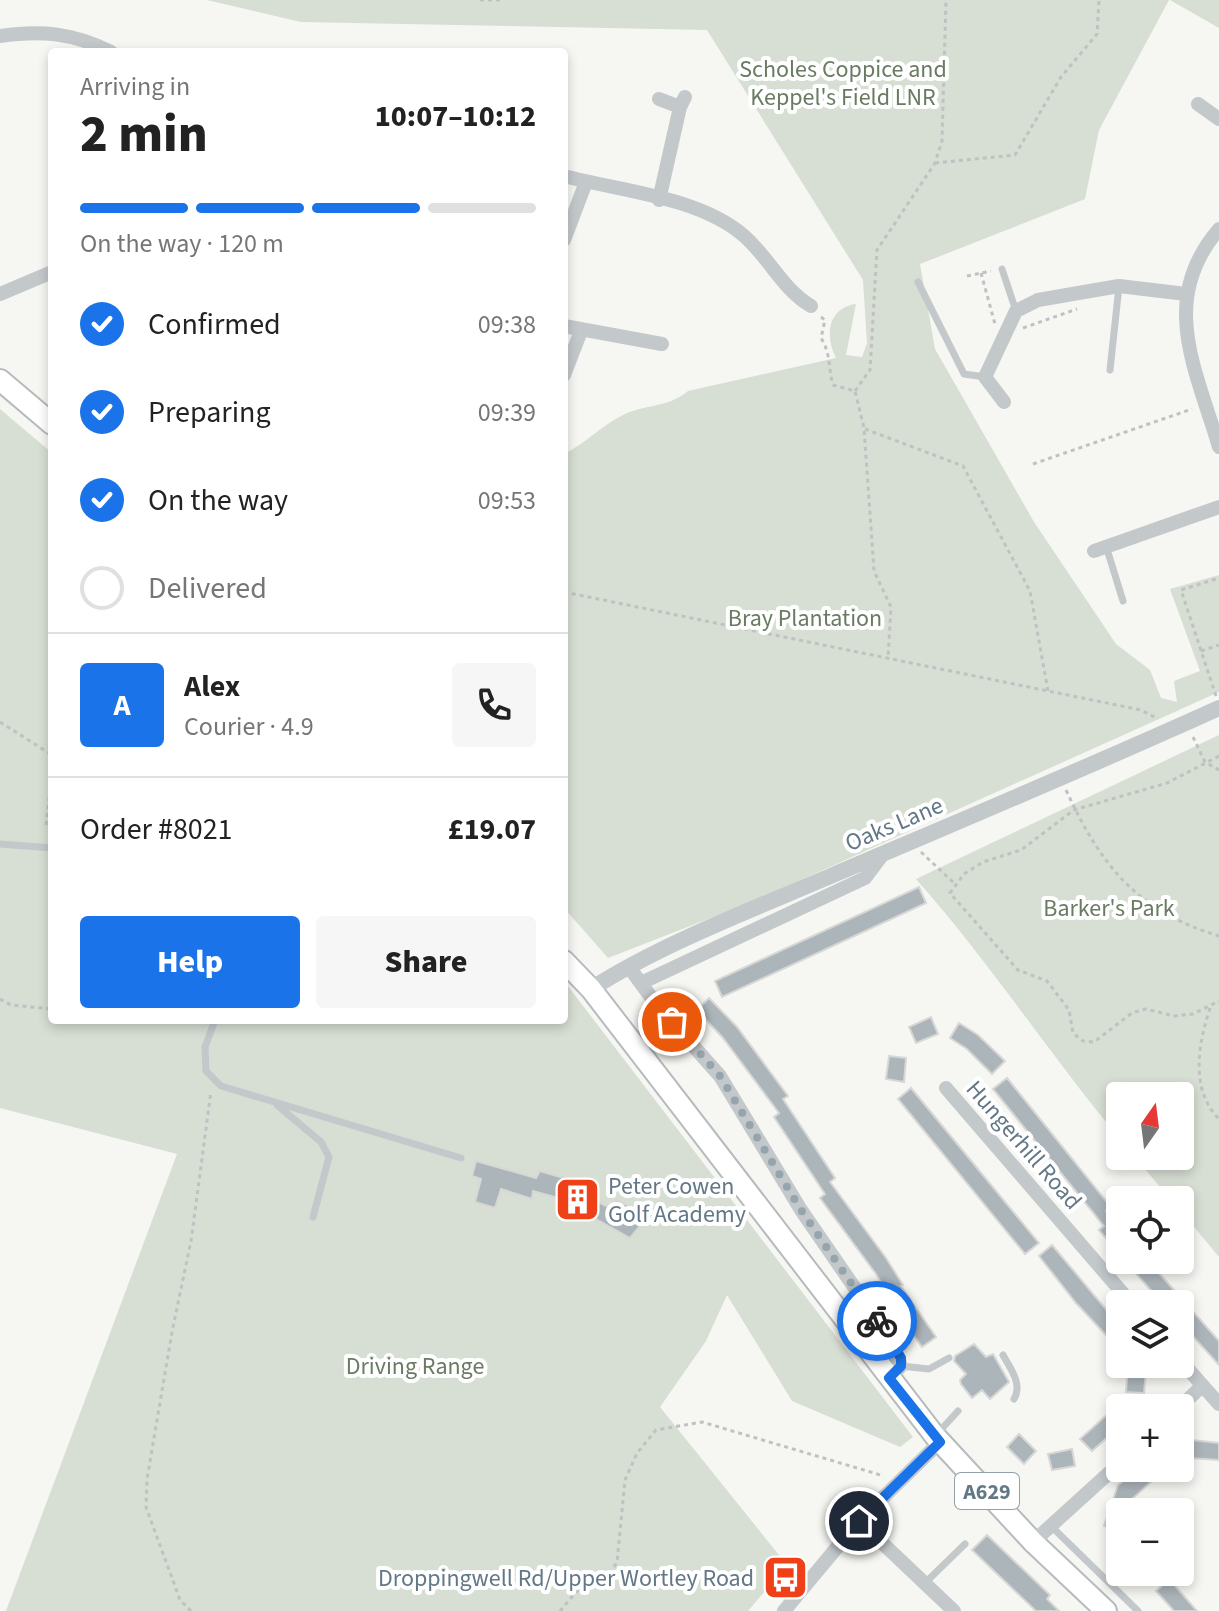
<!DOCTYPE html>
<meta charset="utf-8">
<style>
body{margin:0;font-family:"Source Sans 3",sans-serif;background:#f6f6f6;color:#222;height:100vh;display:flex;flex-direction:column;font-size:30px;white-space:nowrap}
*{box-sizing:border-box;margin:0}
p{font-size:26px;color:#767676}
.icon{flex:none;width:44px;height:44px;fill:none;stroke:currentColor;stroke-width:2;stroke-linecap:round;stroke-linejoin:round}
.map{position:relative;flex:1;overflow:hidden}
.drawer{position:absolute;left:48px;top:48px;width:520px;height:976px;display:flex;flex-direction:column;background:#fff;border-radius:8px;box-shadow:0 4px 12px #0003}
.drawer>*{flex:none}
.needle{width:52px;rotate:14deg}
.controls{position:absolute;left:1106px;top:1082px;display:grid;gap:16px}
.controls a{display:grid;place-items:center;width:88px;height:88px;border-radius:8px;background:#fff;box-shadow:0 4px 12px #0003;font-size:40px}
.pin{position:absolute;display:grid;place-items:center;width:68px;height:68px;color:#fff;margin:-34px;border:4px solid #fff;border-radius:50%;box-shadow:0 2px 8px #0007}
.courier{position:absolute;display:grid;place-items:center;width:80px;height:80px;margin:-40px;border:6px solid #1a73e8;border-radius:50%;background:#fff;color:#222;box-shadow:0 2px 10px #0007}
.summary em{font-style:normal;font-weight:800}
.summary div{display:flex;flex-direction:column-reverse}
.summary{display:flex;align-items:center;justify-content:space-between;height:136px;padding:0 32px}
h1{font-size:52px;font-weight:800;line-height:60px}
.bar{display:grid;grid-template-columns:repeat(4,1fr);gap:12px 8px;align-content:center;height:96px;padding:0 32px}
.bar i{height:10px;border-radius:6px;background:#e0e0e0}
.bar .current{background:#1a73e8}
.bar p{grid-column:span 4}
.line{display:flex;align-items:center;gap:20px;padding:0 32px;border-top:2px solid #e0e0e0}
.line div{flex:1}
.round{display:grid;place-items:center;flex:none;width:84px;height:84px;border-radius:8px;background:#f6f6f6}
ol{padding:0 32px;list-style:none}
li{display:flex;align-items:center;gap:24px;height:88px}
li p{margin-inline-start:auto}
li .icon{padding:8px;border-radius:50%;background:#1a73e8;color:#fff;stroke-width:4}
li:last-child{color:#767676}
li i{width:44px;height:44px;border:4px solid #e0e0e0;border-radius:50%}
.button{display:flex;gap:16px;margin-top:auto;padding:16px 32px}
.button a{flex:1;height:92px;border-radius:8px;background:#1a73e8;color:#fff;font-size:32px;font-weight:800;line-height:92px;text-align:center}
.button a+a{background:#f6f6f6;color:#222}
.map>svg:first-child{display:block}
.green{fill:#d7ded3}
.building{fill:#acb5ba;stroke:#d7d7d5;stroke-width:2}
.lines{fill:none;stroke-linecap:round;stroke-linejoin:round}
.primary-casing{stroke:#b6bbbe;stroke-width:24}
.path{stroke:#bfc1c3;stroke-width:3;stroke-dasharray:4 4;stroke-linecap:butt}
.service{stroke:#c3c8cb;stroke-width:7}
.minor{stroke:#c3c8cb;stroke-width:14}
.tertiary{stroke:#c3c8cb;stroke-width:16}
.primary{stroke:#fff;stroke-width:20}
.done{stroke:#96a4ac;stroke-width:8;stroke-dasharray:0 14.4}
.route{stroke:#1a73e8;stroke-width:10}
.labels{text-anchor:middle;stroke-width:8;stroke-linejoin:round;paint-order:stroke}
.shield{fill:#fff;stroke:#92a0aa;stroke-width:2}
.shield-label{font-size:22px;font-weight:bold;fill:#637886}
.park-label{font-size:24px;fill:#697c62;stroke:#fff}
.street-label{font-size:24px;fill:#637886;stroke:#fff}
.poi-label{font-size:24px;fill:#637886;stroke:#fff;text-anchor:start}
</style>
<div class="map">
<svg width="1219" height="1611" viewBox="0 0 1219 1611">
<rect width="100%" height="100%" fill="#f6f6f2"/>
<path class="green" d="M 207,0 L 1169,0 L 1099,130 L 1085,199 L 920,264 L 935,349 L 1034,522 L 1116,644 L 1150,670 L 1161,698 L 1177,702 L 1174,681 L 1200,671 L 1170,589 L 1219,575 L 1219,692 L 754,901 L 608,958 L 564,908 L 564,454 C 585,444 602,425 623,415 C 645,404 668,408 688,391 L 836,358 C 825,337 827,308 856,304 L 846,355 L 862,357 L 867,343 L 863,280 L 707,30 L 301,22 Z
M 1170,0 L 1219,0 L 1219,28 Z
M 0,409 L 52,453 L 52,1020 L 564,1020 L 564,981 L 913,1437 L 900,1447 L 792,1401 L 727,1295 L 706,1341 L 660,1407 L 787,1565 L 748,1611 L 6,1611 L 177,1154 L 0,1108 Z
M 1219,735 L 1219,1257 L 1180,1210 L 1180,1200 L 1171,1200 L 1134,1156 L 1180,1156 L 1180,1096 L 1120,1096 L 1120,1139 C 1049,1054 989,961 916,879 Z"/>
<path class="building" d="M 919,887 L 926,903 L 722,997 L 715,981 Z
M 709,998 L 737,1027 L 788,1096 L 783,1099 L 835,1178 L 830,1182 L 886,1258 L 903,1285 L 901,1286 L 936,1337 L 922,1347 L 890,1301 L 892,1300 L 876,1274 L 820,1198 L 825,1194 L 774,1117 L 779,1113 L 723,1038 L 697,1010 Z
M 931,1017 L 938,1034 L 916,1043 L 909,1027 Z
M 959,1023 L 978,1035 L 1005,1061 L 992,1074 L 967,1049 L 950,1038 Z
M 889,1056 L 906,1058 L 904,1082 L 886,1079 Z
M 1007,1078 L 1111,1207 L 1106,1211 L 1120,1228 L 1120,1255 L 1099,1230 L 1104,1226 L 993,1089 Z
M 911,1088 L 1039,1243 L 1025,1254 L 898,1099 Z
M 476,1161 L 536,1178 L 540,1171 L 567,1179 L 564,1185 L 612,1209 L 616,1200 L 629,1206 L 624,1216 L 640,1226 L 630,1238 L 558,1198 L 533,1191 L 532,1199 L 501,1189 L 495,1208 L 475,1202 L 481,1179 L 472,1176 Z
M 1052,1245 L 1120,1326 L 1120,1350 L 1076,1303 L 1039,1256 Z
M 1124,1260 L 1147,1260 L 1158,1272 L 1219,1341 L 1219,1365 L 1180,1322 L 1180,1304 L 1163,1304 Z
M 974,1344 L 986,1357 L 993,1354 L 1009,1382 L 990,1399 L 982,1390 L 972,1398 L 961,1384 L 960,1380 L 966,1374 L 954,1361 L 955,1356 Z
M 1128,1368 L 1146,1369 L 1144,1393 L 1126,1392 Z
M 1120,1403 L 1120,1426 L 1092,1451 L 1080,1439 Z
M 1019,1434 L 1036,1451 L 1024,1464 L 1007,1447 Z
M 1192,1440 L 1219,1443 L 1219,1460 L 1190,1458 Z
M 1072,1449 L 1075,1466 L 1052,1470 L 1048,1454 Z
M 1140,1468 L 1166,1468 L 1132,1499 L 1127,1512 L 1120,1512 L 1120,1532 L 1104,1526 L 1118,1485 Z
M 987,1535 L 1050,1595 L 1047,1599 L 1059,1611 L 1036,1611 L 972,1550 Z
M 1169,1579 L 1197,1611 L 1174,1611 L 1156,1591 Z"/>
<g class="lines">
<defs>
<path id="primary" d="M 0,380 L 52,424
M 564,961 L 591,989 L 935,1436 L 1033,1542 L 1106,1611"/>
</defs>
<use href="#primary" class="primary-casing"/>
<path class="path" d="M 480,0 L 501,0
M 935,163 L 1015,155 L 1061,77 L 1097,34 L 1099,0
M 981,273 L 995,324
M 967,276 L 991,271
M 821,317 L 825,320 L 821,338 C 831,354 828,367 833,385 L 855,391 L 864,428 L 874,571 L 891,607 L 888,658
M 1023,328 L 1077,309
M 855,391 L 870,370 L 877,250 L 935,163 L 942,141 L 946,0
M 865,429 L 963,466 L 1030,591 L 1048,691
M 1033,464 L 1192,409
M 564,592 L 1141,710 L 1158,719
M 1201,651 L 1219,645
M 1216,696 L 1181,590 L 1219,578
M 0,722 L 52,755
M 1193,737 L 1205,762 L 1219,770
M 1219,756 L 1167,783 L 1074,810 L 1021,850 L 983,862 L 964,874 L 950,893 L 1018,970 L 1047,981 L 1069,1010 L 1073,1033 L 1083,1041 L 1094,1042 L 1132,1013 L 1146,1009 L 1174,1016 L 1193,1014 L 1219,1001
M 1066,790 C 1101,866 1137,911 1219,936
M 46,825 L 52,774
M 921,852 L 956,885
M 0,999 L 11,1005 L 52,1009
M 1210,1008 C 1198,1044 1190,1090 1219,1119
M 191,1611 L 180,1600 L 146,1507 L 147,1479 L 172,1332 L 191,1241 L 211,1091
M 560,1611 L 577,1591 L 607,1578 L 617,1562 L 625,1480 L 637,1453 L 656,1430 L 702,1422 L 884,1476"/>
<path class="service" d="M 1002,269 L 1016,311
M 918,282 L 964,374 L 985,377
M 1110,370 L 1119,286
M 1106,546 L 1123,601
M 0,844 L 52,848
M 215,1020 L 205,1047 L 206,1071 L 221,1086 L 461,1158
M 277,1105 L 321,1142 L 329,1157 L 313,1217
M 1003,1355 C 1010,1368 1023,1384 1014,1399
M 901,1366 L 929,1369 L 949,1358
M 936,1435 L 958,1411
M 1052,1527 L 1138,1611
M 925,1583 L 965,1544"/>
<path class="minor" d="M 0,36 C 41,30 74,33 111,52
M 659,99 L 680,107 L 685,97
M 1198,104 L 1219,119
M 564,176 C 621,191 698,197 743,235 C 769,257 782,289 811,306
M 659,200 L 680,107
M 1219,229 C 1158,300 1196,369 1219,447
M 564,240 L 586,182
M 0,294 L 52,272
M 564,326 L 662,344
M 564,375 L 581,331
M 1004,402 L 985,377 L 1016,311 L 1038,300 L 1119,286 L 1186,294
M 1094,551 L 1219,507
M 629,967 L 656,1004 L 720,1076 L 801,1210 L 892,1342 L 901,1366 L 889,1378
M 641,983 L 865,878 L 883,854
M 946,1088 L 1132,1304
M 1180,1360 L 1219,1404
M 1179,1408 L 1202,1386
M 859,1521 L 954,1611
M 1033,1542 L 1120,1463
M 784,1611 L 859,1521 L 940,1442"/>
<path class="tertiary" d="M 591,989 C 661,944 756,908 833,875 C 962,820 1091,766 1219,708"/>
<use href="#primary" class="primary"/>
</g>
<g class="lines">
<path class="done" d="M 672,1022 L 720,1076 L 801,1210 L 877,1321"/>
<path class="route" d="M 859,1521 L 940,1442 L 889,1378 L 901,1366 L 901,1358 L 877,1321"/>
</g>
<defs>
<symbol id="building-square" viewBox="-11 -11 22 22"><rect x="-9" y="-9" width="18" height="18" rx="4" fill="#f04018" stroke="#fff"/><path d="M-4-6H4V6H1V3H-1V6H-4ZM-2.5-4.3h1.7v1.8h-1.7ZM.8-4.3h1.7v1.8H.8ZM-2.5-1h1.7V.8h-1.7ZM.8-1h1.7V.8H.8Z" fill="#fff"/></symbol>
<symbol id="bus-square" viewBox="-11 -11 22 22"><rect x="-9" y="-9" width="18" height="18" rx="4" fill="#f04018" stroke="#fff"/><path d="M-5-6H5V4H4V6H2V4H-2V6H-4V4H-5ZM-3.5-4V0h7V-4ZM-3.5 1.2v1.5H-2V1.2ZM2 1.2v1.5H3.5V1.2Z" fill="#fff"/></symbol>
</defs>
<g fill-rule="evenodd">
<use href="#building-square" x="552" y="1174" width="51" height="51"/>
<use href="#bus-square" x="760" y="1552" width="51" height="51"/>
</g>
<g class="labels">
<rect class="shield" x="955" y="1473" width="64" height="36" rx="6"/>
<g class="shield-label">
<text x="987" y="1499">A629</text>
</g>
<g class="park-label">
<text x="843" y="77">Scholes Coppice and<tspan x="843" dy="28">Keppel's Field LNR</tspan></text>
<text x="805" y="626">Bray Plantation</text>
<text x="1109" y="916">Barker's Park</text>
<text x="415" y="1374">Driving Range</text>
</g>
<g class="street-label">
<text transform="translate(894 824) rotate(-23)" y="8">Oaks Lane</text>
<text transform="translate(1024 1145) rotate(49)" y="8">Hungerhill Road</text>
</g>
<g class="poi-label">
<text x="608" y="1194">Peter Cowen<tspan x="608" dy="28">Golf Academy</tspan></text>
<text x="754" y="1586" text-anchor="end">Droppingwell Rd/Upper Wortley Road</text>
</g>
</g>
</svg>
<div class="controls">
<a><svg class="needle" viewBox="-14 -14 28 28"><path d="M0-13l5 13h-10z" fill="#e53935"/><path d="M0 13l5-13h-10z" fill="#767676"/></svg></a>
<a><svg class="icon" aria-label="locate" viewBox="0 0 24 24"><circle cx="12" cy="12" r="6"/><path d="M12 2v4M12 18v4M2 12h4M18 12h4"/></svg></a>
<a><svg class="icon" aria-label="layers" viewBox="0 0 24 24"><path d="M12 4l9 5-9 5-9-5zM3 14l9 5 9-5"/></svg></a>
<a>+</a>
<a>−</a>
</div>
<div class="pin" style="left:672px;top:1022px;background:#ea580c"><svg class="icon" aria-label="bag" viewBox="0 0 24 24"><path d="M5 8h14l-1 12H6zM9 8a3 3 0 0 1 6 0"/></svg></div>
<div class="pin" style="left:859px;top:1521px;background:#1f2937"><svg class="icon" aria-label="home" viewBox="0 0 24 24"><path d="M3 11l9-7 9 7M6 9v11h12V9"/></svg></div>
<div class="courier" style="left:877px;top:1321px"><svg class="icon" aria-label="bike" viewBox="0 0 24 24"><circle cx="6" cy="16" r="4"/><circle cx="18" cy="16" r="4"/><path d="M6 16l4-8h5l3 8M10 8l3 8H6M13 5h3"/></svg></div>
<section class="drawer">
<div class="summary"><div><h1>2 min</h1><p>Arriving in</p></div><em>10:07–10:12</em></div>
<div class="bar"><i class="current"></i><i class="current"></i><i class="current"></i><i></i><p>On the way · 120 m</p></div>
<ol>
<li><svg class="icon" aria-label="check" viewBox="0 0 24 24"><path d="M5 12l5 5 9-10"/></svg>Confirmed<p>09:38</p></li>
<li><svg class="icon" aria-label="check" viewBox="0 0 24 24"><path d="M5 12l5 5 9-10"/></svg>Preparing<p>09:39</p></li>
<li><svg class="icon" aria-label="check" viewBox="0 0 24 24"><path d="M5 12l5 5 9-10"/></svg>On the way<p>09:53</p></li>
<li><i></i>Delivered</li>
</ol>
<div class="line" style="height:144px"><b class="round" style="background:#1a73e8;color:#fff">A</b><div><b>Alex</b><p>Courier · 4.9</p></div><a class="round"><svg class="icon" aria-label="phone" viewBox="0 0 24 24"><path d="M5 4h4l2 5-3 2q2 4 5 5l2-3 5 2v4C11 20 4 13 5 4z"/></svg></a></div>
<div class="line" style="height:104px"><div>Order #8021</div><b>£19.07</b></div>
<div class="button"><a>Help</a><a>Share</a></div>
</section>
</div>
